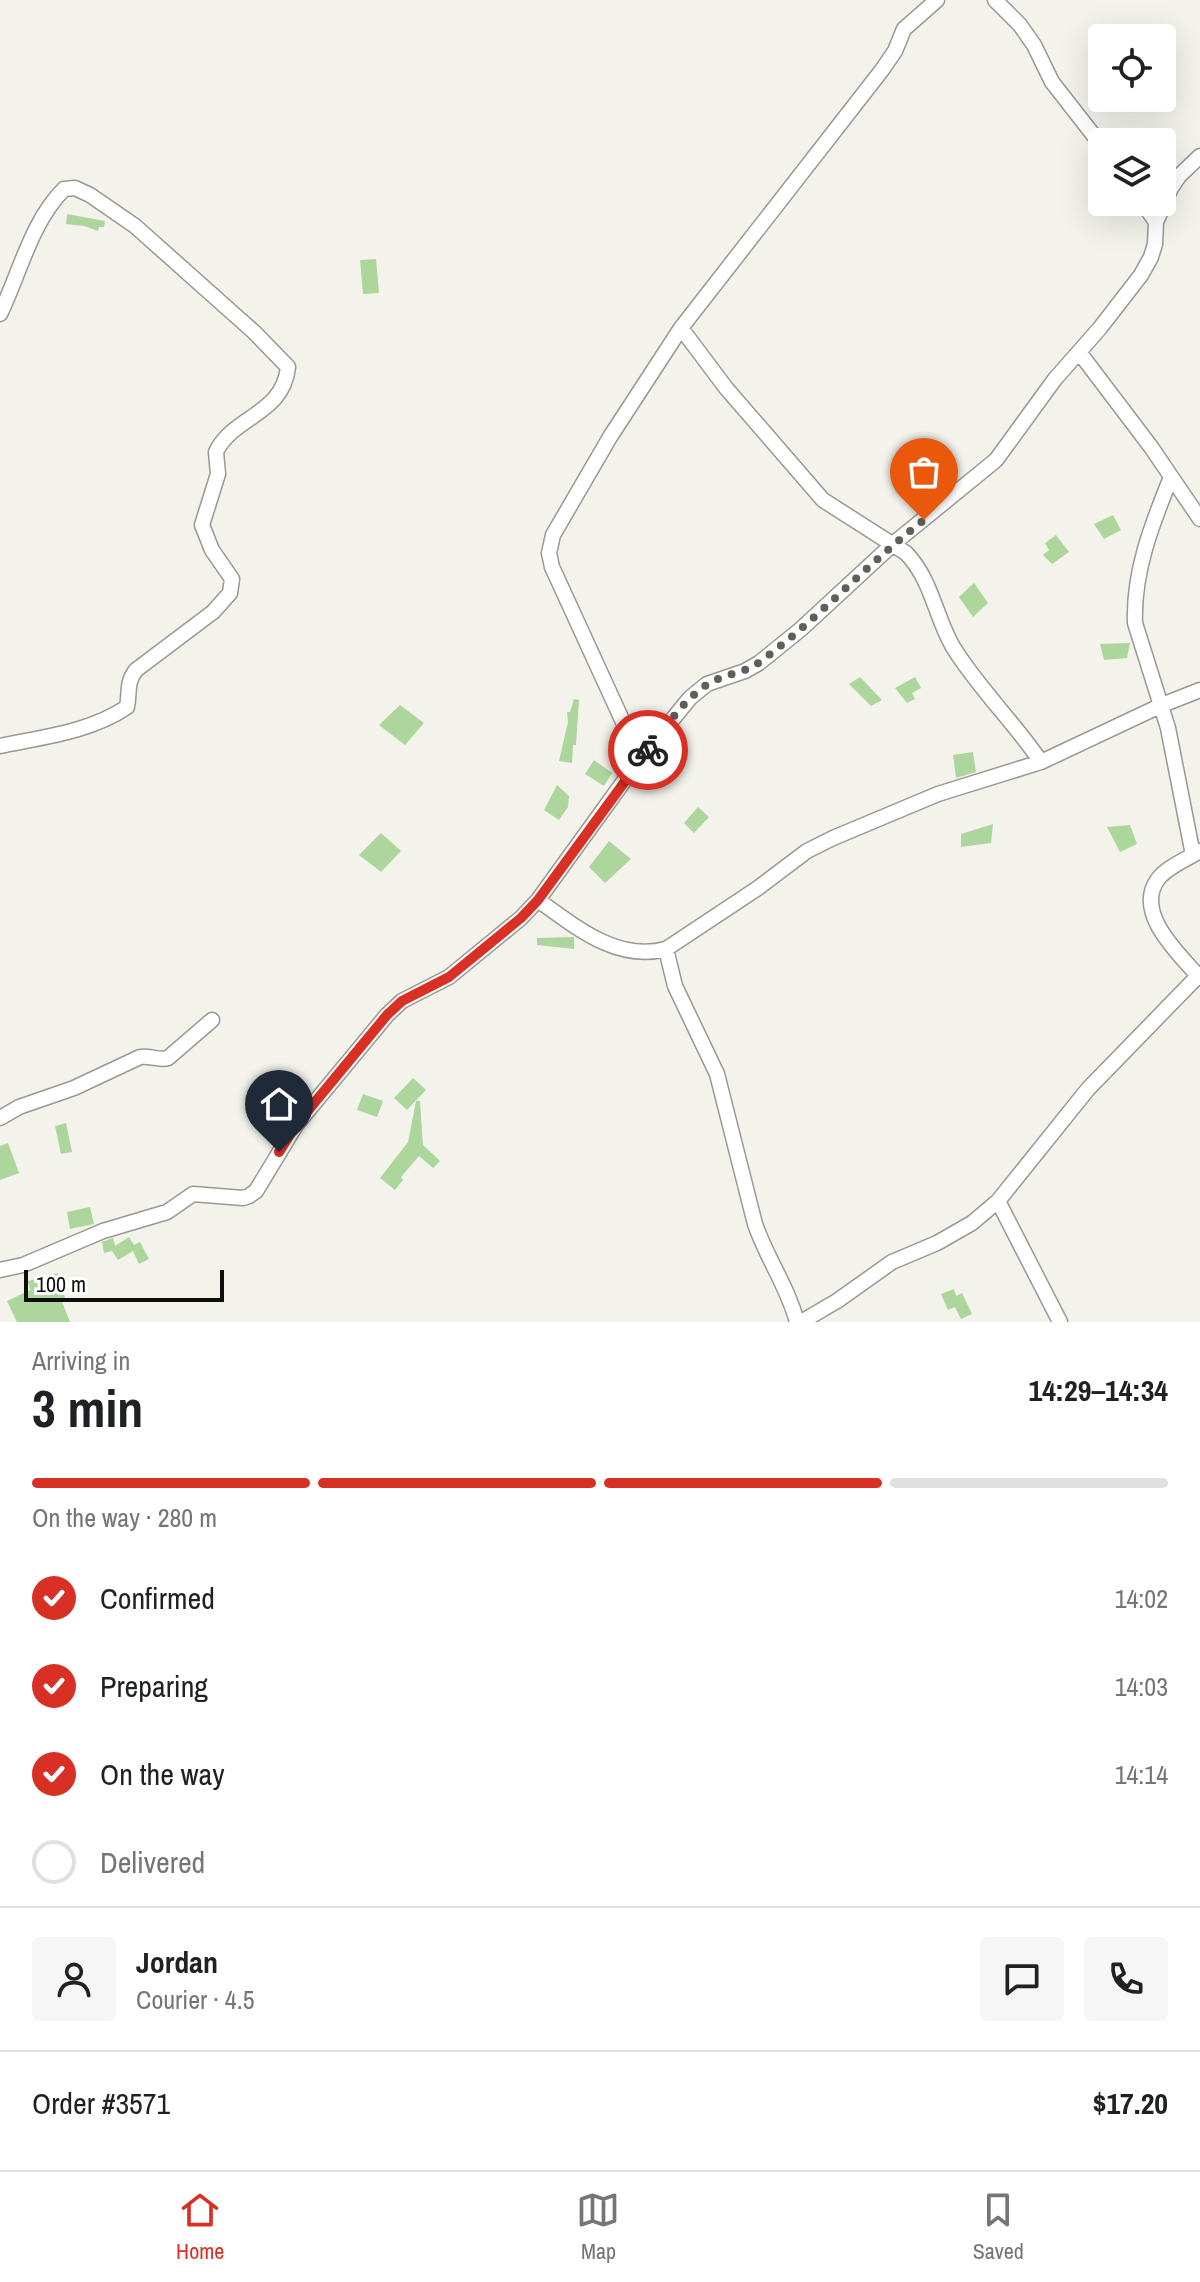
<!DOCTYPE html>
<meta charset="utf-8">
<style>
body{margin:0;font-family:"Archivo Narrow",sans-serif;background:#f6f6f6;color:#202124;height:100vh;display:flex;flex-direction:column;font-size:30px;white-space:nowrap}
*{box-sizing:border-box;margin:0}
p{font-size:26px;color:#757577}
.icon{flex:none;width:44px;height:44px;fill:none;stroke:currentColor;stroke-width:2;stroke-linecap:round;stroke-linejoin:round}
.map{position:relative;height:1322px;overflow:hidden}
.side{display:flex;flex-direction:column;background:#fff;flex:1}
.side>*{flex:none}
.tools{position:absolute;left:1088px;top:24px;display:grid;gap:16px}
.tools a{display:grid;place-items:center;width:88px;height:88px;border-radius:8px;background:#fff;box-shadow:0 8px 32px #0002;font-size:40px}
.scale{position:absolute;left:24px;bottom:20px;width:200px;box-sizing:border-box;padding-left:8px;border:4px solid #0e0e0c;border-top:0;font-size:22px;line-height:28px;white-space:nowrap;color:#0e0e0c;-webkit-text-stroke:6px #fff;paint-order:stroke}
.pin{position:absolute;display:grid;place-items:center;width:68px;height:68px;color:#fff;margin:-82px -34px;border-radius:50% 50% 50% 0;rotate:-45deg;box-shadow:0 0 8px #0007}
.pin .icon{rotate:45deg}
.courier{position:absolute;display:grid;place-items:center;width:80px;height:80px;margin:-40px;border:6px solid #d93025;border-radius:50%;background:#fff;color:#222;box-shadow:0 2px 10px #0007}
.overview em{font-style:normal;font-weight:800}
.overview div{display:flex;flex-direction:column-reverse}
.overview{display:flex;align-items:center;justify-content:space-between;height:136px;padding:0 32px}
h1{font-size:52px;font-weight:800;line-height:60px}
.bar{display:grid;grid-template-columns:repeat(4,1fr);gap:12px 8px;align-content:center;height:96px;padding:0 32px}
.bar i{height:10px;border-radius:6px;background:#e0e0e0}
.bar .current{background:#d93025}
.bar p{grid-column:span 4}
.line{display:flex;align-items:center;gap:20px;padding:0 32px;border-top:2px solid #e0e0e0}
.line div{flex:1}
.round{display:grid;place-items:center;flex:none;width:84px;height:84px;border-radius:8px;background:#f6f6f6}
ol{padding:0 32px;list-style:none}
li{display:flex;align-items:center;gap:24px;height:88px}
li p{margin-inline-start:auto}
li .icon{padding:8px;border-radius:50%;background:#d93025;color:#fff;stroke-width:4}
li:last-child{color:#757577}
li i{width:44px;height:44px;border:4px solid #e0e0e0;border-radius:50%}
.dock{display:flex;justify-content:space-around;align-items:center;height:112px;border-top:2px solid #e0e0e0;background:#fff;font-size:22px;color:#757577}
.dock a{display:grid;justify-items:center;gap:4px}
.dock .current{color:#d93025}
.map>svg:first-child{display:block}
.building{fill:#add69d}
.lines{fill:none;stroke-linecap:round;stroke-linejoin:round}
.street-casing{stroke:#999993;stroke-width:17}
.street{stroke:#fff;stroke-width:14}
.done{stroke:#5e5e5a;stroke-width:8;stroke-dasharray:0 14.4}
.route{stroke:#d93025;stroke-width:10}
</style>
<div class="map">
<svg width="1200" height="1322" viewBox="0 0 1200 1322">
<rect width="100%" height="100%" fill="#f3f3ec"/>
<path class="building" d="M 67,214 L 105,221 L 104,227 L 99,227 L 98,231 L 84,226 L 66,224 Z
M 376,259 L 379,293 L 363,294 L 360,260 Z
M 1113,515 L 1121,530 L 1104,539 L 1094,524 Z
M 1056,535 L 1069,552 L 1052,564 L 1043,555 L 1049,550 L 1045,543 Z
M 974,583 L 988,603 L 973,617 L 959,597 Z
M 1130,643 L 1127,658 L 1104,660 L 1100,644 Z
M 860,677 L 882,700 L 871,706 L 849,684 Z
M 915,677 L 921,688 L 912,693 L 915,699 L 907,703 L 895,688 Z
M 574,699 L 579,700 L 576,745 L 573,745 L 572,763 L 559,761 L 568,722 L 567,712 L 570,712 Z
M 400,705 L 424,723 L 405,745 L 379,725 Z
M 973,752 L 976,772 L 956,778 L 953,755 Z
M 594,760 L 612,773 L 604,786 L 585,774 Z
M 557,785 L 569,796 L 568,807 L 559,820 L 544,810 Z
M 698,807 L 709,817 L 694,833 L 684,823 Z
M 993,824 L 991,843 L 961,847 L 961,834 Z
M 1130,825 L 1137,844 L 1120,852 L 1107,827 Z
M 381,833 L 401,851 L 381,872 L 359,855 Z
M 609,841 L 631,859 L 605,883 L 589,867 Z
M 574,937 L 574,949 L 537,945 L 537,938 Z
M 413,1078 L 426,1090 L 407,1110 L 394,1098 Z
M 363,1094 L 383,1101 L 377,1117 L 357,1110 Z
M 416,1101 L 420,1101 L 423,1145 L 440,1161 L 433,1168 L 419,1156 L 401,1177 L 403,1180 L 395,1190 L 380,1178 L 408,1142 Z
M 66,1123 L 72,1152 L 61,1154 L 55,1126 Z
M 8,1143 L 19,1173 L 0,1180 L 0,1146 Z
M 90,1207 L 94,1224 L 70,1229 L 67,1212 Z
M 129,1237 L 134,1245 L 140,1242 L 149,1259 L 139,1264 L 133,1251 L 118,1260 L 112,1251 L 104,1253 L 102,1242 L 113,1238 L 115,1246 Z
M 58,1273 L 65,1298 L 61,1299 L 70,1322 L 17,1322 L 7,1301 L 30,1290 L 28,1281 Z
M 954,1289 L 956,1296 L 962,1293 L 972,1314 L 961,1319 L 955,1307 L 948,1310 L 941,1294 Z"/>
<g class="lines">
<defs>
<path id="street" d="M 995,0 L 1020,25 L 1034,45 L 1052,82 L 1102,146
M 1142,202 L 1156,222
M 0,314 C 20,273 31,222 64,189 L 75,188 L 90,195 L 135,226 L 254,332 L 288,367 C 283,415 233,416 216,452 L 218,474 L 202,525 L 212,550 L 232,579 L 230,593 L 213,612 L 136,670 C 126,683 130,692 127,707 C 90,732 43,737 0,746
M 681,328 L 726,388 L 823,500 L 906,553 C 932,580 935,616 953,647 C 979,689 1014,722 1041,762
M 1079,352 L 1151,447 L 1200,519
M 1171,477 C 1152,524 1133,572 1135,623 L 1168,728 L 1193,855
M 640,759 L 552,567 L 549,553 L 553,535 L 610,437 L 681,328 L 882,70 L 895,51 L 904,29 L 937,0
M 1200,851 C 1187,859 1167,867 1158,879 C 1133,913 1180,955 1200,978
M 538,900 C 576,927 617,962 666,949 L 758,888 L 807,851 L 833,838 L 938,794 L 1041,762 L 1162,705 L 1200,690
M 666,949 L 675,986 L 717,1074 L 755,1224 C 767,1259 787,1285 797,1322
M 0,1118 L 19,1107 L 74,1088 L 140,1057 C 150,1055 158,1061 168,1058 L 212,1020
M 998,1201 L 1060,1322
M 0,1270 L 23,1265 L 103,1231 L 167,1212 L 193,1194 L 243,1198 L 249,1196 L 256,1191 L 296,1125 L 387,1015 L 402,1001 L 449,977 L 521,918 L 538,900 L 640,759 L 690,698 L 707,684 L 745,671 L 759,663 L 801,629 L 893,544 L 996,460 L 1055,379 L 1100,328 L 1141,275 L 1151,257 L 1155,244 L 1156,222 L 1171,188 L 1179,176 L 1200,156
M 801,1322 L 837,1301 L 892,1262 L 937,1243 L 972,1223 L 998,1201 L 1088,1089 L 1198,976"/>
</defs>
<use href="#street" class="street-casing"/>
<use href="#street" class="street"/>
</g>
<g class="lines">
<path class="done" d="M 648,750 C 665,728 682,702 705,686 C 722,674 744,674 761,661 C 819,618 867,564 924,520"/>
<path class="route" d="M 279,1152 L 296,1125 L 387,1015 L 402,1001 L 449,977 L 521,918 L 538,900 L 648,750"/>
</g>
</svg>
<div class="tools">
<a><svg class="icon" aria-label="locate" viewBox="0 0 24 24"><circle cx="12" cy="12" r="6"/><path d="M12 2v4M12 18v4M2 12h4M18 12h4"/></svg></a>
<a><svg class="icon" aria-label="layers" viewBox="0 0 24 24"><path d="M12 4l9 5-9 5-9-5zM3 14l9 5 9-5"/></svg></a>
</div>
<div class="scale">100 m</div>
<div class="pin" style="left:924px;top:520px;background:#ea580c"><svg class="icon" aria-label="bag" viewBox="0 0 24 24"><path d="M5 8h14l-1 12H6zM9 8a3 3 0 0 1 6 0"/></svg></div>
<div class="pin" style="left:279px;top:1152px;background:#1f2937"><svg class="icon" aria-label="home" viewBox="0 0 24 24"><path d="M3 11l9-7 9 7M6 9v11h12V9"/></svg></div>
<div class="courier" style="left:648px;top:750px"><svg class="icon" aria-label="bike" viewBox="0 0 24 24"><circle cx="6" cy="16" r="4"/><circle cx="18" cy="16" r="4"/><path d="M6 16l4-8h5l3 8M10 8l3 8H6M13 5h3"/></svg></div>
</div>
<section class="side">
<div class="overview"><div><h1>3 min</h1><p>Arriving in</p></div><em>14:29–14:34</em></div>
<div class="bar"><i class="current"></i><i class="current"></i><i class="current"></i><i></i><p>On the way · 280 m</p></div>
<ol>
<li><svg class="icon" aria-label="check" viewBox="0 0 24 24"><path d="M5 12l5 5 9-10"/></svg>Confirmed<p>14:02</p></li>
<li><svg class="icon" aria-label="check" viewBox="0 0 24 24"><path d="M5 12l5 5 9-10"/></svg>Preparing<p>14:03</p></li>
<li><svg class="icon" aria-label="check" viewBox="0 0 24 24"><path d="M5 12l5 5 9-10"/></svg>On the way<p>14:14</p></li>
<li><i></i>Delivered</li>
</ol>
<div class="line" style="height:144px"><a class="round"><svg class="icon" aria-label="person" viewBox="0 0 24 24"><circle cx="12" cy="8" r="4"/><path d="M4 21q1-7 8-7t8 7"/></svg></a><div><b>Jordan</b><p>Courier · 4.5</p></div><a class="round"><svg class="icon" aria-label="chat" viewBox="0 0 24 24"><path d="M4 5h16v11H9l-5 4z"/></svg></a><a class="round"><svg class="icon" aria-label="phone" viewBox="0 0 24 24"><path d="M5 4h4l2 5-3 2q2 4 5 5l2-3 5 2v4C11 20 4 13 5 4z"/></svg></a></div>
<div class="line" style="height:104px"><div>Order #3571</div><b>$17.20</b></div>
</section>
<nav class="dock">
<a class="current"><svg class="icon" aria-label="home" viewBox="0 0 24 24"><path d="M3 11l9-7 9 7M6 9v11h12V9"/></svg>Home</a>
<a><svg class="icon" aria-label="map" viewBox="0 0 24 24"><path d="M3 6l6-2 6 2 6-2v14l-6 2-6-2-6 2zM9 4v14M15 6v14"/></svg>Map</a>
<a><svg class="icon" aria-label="saved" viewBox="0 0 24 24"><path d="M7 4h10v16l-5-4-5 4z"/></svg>Saved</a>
</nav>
